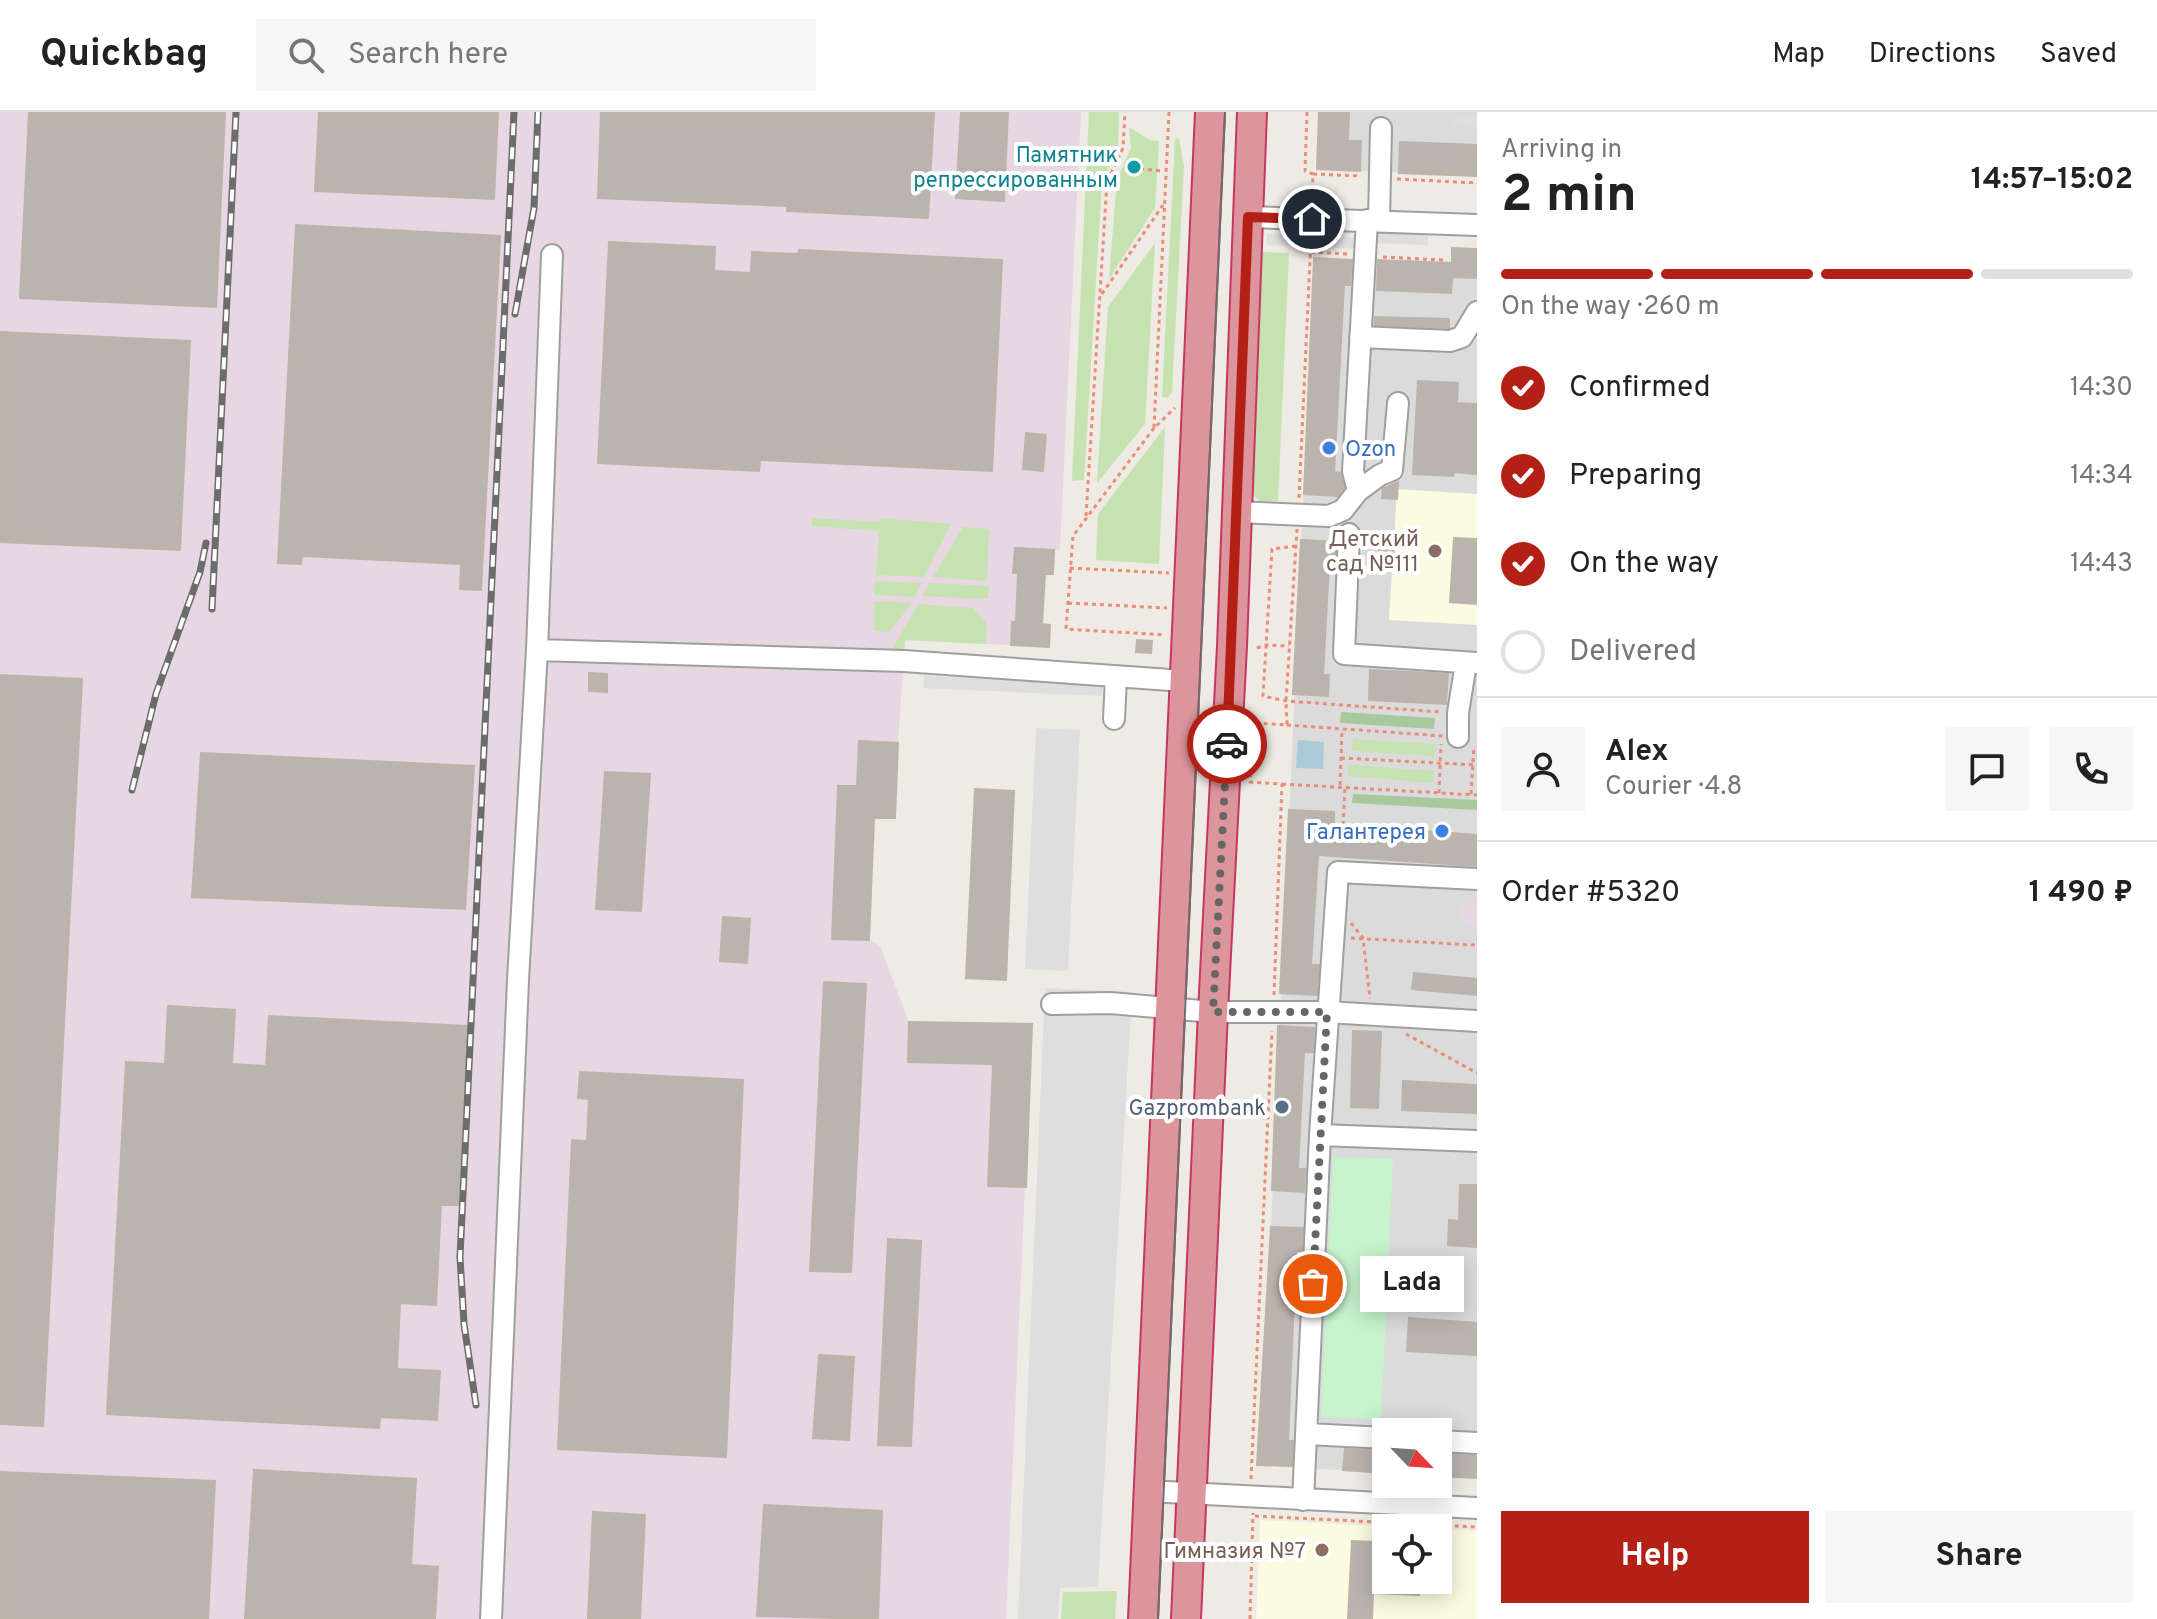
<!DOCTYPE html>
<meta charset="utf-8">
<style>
body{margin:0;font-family:Overpass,sans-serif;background:#f6f6f6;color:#222;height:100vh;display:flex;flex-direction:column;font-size:30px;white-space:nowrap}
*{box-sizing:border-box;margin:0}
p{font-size:26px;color:#767676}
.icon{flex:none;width:44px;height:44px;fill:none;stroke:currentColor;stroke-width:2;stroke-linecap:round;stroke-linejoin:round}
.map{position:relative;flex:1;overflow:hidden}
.side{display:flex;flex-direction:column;background:#fff;width:680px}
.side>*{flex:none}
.needle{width:52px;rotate:115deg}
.controls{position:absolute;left:1372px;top:1306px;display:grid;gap:16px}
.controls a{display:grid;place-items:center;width:80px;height:80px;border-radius:0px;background:#fff;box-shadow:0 4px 20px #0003;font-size:40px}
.pin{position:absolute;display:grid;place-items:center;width:68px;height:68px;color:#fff;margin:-34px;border:4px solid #fff;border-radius:50%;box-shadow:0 2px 8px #0007}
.courier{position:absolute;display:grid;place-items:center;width:80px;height:80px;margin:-40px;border:6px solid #b52016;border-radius:50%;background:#fff;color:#222;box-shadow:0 2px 10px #0007}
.bubble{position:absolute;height:56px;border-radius:0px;background:#fff;box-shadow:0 4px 20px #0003;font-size:26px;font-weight:700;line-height:56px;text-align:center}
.overview em{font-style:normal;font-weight:700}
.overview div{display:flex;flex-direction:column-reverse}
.overview{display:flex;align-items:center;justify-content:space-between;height:136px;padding:0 24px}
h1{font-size:52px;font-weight:700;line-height:60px}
.bar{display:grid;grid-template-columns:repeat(4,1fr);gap:12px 8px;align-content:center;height:96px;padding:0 24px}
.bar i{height:10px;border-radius:6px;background:#e0e0e0}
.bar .on{background:#b52016}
.bar p{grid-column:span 4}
.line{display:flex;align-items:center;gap:20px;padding:0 24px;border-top:2px solid #e0e0e0}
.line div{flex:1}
.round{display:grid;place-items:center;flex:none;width:84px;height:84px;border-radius:0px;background:#f6f6f6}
ol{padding:0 24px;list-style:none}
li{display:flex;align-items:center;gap:24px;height:88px}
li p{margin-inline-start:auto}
li .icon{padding:8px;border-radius:50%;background:#b52016;color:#fff;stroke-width:4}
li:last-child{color:#767676}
li i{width:44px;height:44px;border:4px solid #e0e0e0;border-radius:50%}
.action{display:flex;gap:16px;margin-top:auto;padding:16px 24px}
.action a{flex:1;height:92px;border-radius:0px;background:#b52016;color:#fff;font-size:32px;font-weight:700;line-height:92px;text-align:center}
.action a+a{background:#f6f6f6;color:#222}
header{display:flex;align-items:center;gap:48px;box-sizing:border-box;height:112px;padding:0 40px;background:#fff;border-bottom:2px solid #e0e0e0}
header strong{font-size:38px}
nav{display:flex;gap:44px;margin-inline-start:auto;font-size:28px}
.search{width:560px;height:72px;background:#f6f6f6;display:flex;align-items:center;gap:20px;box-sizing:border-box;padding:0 28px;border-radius:0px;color:#767676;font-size:30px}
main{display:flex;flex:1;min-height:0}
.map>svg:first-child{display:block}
.residential{fill:#dcdbdb}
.industrial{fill:#e6d7e2}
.education{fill:#fafbe0}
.grass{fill:#c6e2b0}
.forest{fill:#a8c89e}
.park{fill:#c6f3cc}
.parking{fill:#dedede}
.water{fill:#aacad7}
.building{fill:#bab4ae;stroke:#beb3a9;stroke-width:2}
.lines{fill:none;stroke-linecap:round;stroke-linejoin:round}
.minor-casing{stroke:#9f9f9f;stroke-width:24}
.highway-casing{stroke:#c6375f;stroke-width:32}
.path{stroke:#ea8c79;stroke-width:3;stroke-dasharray:4 4;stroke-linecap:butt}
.minor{stroke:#fff;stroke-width:20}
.highway{stroke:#dd959d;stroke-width:28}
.tram{stroke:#6c6c6c;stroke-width:2}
.rail-casing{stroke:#6c6c6c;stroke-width:7}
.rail{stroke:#fff;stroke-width:4;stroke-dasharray:12;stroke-linecap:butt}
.done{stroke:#676664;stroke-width:8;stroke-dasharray:0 14.4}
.route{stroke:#b52016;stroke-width:10}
.culture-dot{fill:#0f9aa8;stroke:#fff;stroke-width:3}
.shop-dot{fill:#3f7fe0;stroke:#fff;stroke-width:3}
.education-dot{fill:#8d6e63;stroke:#fff;stroke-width:3}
.service-dot{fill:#5c6f8a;stroke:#fff;stroke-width:3}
.labels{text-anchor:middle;stroke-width:8;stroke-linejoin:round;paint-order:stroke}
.culture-label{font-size:22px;fill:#0d838f;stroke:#fff;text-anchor:end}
.shop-label{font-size:22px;fill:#366cbe;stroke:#fff;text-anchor:start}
.education-label{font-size:22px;fill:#785e54;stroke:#fff;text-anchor:end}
.service-label{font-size:22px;fill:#4e5e75;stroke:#fff;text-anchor:end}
</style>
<header>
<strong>Quickbag</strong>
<div class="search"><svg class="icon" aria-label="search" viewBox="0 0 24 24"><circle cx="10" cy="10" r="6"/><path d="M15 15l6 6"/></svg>Search here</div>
<nav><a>Map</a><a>Directions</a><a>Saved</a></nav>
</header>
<main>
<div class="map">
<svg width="1477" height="1507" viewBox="0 0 1477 1507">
<rect width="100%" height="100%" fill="#eeebe5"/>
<path class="residential" d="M 1319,0 L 1477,0 L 1477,64 L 1317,57 Z
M 1477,137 L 1477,1366 L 1438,1364 L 1438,1320 L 1386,1320 L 1386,1361 L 1257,1353 L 1271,1115 L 1314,146 L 1452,150 Z"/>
<path class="industrial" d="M 0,0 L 1081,0 L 1060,437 L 1054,438 L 1053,462 L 1045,462 L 1042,512 L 1050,513 L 1049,535 L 905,528 L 898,631 L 859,629 L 857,674 L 838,674 L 832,827 L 869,828 L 880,834 L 909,910 L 1032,912 L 1006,1507 L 0,1507 Z
M 1462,790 L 1477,791 L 1477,812 L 1462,812 Z"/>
<path class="education" d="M 1397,377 L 1477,382 L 1477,513 L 1389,508 Z
M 1260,1408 L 1415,1416 L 1386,1416 L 1386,1468 L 1438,1468 L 1438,1417 L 1477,1419 L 1477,1507 L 1256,1507 Z"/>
<path class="grass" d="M 1089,0 L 1119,0 L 1118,38 L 1102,69 L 1084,368 L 1072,369 Z
M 1129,15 L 1150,28 L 1159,29 L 1155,96 L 1109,167 L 1117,67 L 1131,36 Z
M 1179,26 L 1184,54 L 1172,281 L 1167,286 L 1162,285 L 1175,28 Z
M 1155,131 L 1145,312 L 1097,371 L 1108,195 Z
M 1262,140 L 1289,141 L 1278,389 L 1260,389 L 1252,382 Z
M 1165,315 L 1159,452 L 1096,448 L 1098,402 Z
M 812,406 L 879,410 L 880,406 L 951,412 L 924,465 L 876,463 L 879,419 L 812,414 Z
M 963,415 L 989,417 L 987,469 L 933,465 Z
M 875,469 L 921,471 L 915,485 L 874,483 Z
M 929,471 L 989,474 L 988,487 L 922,484 Z
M 875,489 L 912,491 L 889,520 L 874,519 Z
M 918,492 L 973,496 L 987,512 L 986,532 L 905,528 L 904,539 L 892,538 Z
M 1353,627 L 1436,632 L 1435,644 L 1352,639 Z
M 1349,653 L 1434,659 L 1433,671 L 1348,664 Z
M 1117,1479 L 1115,1507 L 1061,1507 L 1063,1480 Z"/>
<path class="forest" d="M 1341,600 L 1435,606 L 1434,617 L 1340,611 Z
M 1353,682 L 1477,688 L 1477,698 L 1352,691 Z"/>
<path class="park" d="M 1333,1045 L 1393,1047 L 1381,1308 L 1321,1305 Z"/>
<path class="parking" d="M 1455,2 L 1477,3 L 1477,15 L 1454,14 Z
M 1371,120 L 1428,122 L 1428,133 L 1371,131 Z
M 1267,122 L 1359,126 L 1359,137 L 1267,133 Z
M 924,564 L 1103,572 L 1102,584 L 923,576 Z
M 1036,616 L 1080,618 L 1068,859 L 1025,857 Z
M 1045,876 L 1132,880 L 1098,1475 L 1060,1476 L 1058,1507 L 1018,1507 Z
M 1320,1310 L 1477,1318 L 1477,1327 L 1438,1320 L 1319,1319 Z"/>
<path class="water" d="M 1298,628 L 1324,630 L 1323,657 L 1296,656 Z"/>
<path class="building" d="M 29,0 L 225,0 L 216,195 L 20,186 Z
M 319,0 L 498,0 L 494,87 L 315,79 Z
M 601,0 L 934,0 L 928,106 L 787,99 L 787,94 L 598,86 Z
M 961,0 L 1008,0 L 1004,89 L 956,86 Z
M 1319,0 L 1349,0 L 1348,29 L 1361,29 L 1360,59 L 1317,57 Z
M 1400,30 L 1477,33 L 1477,64 L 1399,61 Z
M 296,113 L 500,124 L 481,478 L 460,477 L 461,452 L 302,444 L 301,452 L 278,451 Z
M 609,130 L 715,135 L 714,159 L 751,161 L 752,140 L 798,142 L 799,138 L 1002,148 L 992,359 L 760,348 L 759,359 L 598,351 Z
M 1452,136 L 1477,137 L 1477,166 L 1452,165 L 1451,181 L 1377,178 L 1378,148 L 1452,151 Z
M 1314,146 L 1352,148 L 1350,173 L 1344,173 L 1334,360 L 1340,361 L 1344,376 L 1338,384 L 1304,382 Z
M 1375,205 L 1449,207 L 1449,216 L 1375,213 Z
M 0,220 L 190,229 L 180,438 L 0,430 Z
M 1418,269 L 1458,271 L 1457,291 L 1477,292 L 1477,362 L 1454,360 L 1453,364 L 1413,362 Z
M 1026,321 L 1046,323 L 1043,359 L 1023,357 Z
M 1398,370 L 1397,387 L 1382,386 L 1383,377 Z
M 1379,426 L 1394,427 L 1393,452 L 1378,451 Z
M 1454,426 L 1477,427 L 1477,492 L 1450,490 Z
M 1301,428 L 1336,430 L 1335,454 L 1329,453 L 1323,563 L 1329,563 L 1328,584 L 1293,582 Z
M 1015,436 L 1054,438 L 1053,462 L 1045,462 L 1042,512 L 1050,513 L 1049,535 L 1011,533 L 1012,510 L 1016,510 L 1018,461 L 1013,461 Z
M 1137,528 L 1152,529 L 1151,541 L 1136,540 Z
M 1370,558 L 1448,562 L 1446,592 L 1369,588 Z
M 589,561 L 607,562 L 607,580 L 589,579 Z
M 0,563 L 82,567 L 43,1314 L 0,1312 Z
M 859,629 L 898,631 L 895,706 L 874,706 L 869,828 L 832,827 L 838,674 L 857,674 Z
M 201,641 L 474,654 L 465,797 L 192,785 Z
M 605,660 L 650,662 L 641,799 L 596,797 Z
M 975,677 L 1014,679 L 1006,868 L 966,866 Z
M 1289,698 L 1334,700 L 1334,712 L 1477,723 L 1477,754 L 1318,743 L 1311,853 L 1319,853 L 1317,883 L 1280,881 Z
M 723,805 L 750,807 L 747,851 L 720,849 Z
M 1414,861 L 1477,867 L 1477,883 L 1412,877 Z
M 824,870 L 866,872 L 851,1160 L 810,1159 Z
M 168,894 L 235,898 L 232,952 L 266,954 L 269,904 L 467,914 L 458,1093 L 441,1093 L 436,1193 L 400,1191 L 397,1257 L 440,1259 L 437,1308 L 380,1305 L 379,1316 L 107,1302 L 126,950 L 165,952 Z
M 909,910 L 1032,912 L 1026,1075 L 988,1074 L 993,952 L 908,950 Z
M 1278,914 L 1314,916 L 1313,940 L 1304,940 L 1298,1057 L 1305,1057 L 1304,1080 L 1272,1078 Z
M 1353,919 L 1381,920 L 1378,996 L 1351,995 Z
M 580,960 L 743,968 L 726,1345 L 558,1337 L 572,1028 L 587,1029 L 589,987 L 578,986 Z
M 1403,969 L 1477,973 L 1477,1001 L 1402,998 Z
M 1460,1073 L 1477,1073 L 1477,1135 L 1448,1133 L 1449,1108 L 1459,1109 Z
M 1271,1115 L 1303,1116 L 1302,1139 L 1296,1139 L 1288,1329 L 1293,1329 L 1292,1354 L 1257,1353 Z
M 888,1127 L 921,1129 L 911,1334 L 878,1333 Z
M 1409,1206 L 1477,1211 L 1477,1243 L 1407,1239 Z
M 819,1243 L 854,1245 L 849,1328 L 813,1326 Z
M 1345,1337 L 1386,1339 L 1386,1361 L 1343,1358 Z
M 1438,1342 L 1477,1344 L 1477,1366 L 1438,1364 Z
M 254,1358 L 416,1367 L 411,1453 L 438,1455 L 435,1507 L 245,1507 Z
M 0,1360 L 215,1369 L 208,1507 L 0,1507 Z
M 764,1393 L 882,1399 L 878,1507 L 757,1504 Z
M 593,1400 L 645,1403 L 640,1507 L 588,1507 Z
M 1352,1429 L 1375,1430 L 1375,1443 L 1386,1444 L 1386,1468 L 1420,1468 L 1419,1483 L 1373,1481 L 1372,1507 L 1348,1507 Z"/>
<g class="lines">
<defs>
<path id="minor" d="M 1248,105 L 1477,113
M 1379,108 L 1381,16
M 1360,225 L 1450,229 L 1462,225 L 1477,200
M 1358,379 L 1380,363 L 1392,358 L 1398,291
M 1237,400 L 1329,404 L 1343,398 L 1358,379 L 1353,359 L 1367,108
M 1349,422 L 1344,542 L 1477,551
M 537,538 L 904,549 L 1184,569
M 1114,607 L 1116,565
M 1458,625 L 1458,601 L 1466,551
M 1052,892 L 1110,891 L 1213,900 L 1327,900 L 1477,909
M 1320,1023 L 1477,1029
M 1307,1322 L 1386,1326
M 1438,1329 L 1477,1331
M 1148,1379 L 1477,1396
M 1303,1388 L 1320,1023 L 1338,760 L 1477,767
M 491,1507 L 518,868 L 537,538 L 552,143"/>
<path id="highway" d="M 1143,1507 L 1210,0
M 1186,1507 L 1213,900 L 1232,534 L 1252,0"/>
</defs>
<use href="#minor" class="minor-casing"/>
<use href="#highway" class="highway-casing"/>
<path class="path" d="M 1169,0 L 1154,316 L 1175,296
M 1307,0 L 1305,59 L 1313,62 L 1312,90
M 1140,57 L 1164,59
M 1313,62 L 1361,64
M 1397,67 L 1477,71
M 1311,140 L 1347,142
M 1383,145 L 1443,148
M 1102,182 L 1163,93
M 1154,316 L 1073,424 L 1066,517 L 1165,523
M 1299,386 L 1311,126
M 1086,404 L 1107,70 L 1123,36 L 1125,0
M 1296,434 L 1272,437 L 1263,584 L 1286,589 L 1441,600
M 1070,456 L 1169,461
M 1068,491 L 1167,496
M 1257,536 L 1266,533 L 1289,534
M 1287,613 L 1443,624
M 1341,646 L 1477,653
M 1282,672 L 1477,683
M 1340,673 L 1342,617
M 1439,681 L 1441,632
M 1471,682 L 1474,634
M 1343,713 L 1345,675
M 1351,811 L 1363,826 L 1370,887
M 1351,826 L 1473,833 L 1477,828
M 1274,883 L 1282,672 L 1250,670 L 1254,611 L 1287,613 L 1286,589 L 1297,417
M 1406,922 L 1477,961
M 1251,1367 L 1272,919
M 1255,1404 L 1477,1415
M 1250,1507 L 1253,1401"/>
<use href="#minor" class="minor"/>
<use href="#highway" class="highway"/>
<path class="tram" d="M 1158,1507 L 1225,0"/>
<defs>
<path id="rail" d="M 515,202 L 534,96 L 538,0
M 212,497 L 236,0
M 132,678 L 156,582 L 200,460 L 206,431
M 476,1293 L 464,1212 L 460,1145 L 514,0"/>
</defs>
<use href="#rail" class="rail-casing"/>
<use href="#rail" class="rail"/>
</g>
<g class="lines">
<path class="done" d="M 1227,632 L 1213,900 L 1327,900 L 1313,1172"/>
<path class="route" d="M 1227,632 L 1248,105 L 1312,107"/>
</g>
<circle class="culture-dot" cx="1134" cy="55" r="8"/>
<g class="shop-dot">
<circle cx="1329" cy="336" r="8"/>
<circle cx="1442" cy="719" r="8"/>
</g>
<g class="education-dot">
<circle cx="1435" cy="439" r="8"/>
<circle cx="1322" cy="1438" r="8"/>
</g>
<circle class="service-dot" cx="1282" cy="995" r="8"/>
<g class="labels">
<g class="culture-label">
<text x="1118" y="50">Памятник<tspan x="1118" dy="25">репрессированным</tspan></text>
</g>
<g class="shop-label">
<text x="1345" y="344">Ozon</text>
<text x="1426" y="727" text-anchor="end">Галантерея</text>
</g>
<g class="education-label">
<text x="1419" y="434">Детский<tspan x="1419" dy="25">сад №111</tspan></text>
<text x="1306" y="1446">Гимназия №7</text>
</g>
<g class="service-label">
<text x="1266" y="1003">Gazprombank</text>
</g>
</g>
</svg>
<div class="controls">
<a><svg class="needle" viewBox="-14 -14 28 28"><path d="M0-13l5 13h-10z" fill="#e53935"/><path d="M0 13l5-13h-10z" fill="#767676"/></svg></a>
<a><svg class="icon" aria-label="locate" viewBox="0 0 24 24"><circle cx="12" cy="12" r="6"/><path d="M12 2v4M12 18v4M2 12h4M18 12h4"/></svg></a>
</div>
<div class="pin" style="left:1313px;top:1172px;background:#ea580c"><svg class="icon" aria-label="bag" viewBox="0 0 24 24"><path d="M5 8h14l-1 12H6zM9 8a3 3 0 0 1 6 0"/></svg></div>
<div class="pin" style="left:1312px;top:107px;background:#1f2937"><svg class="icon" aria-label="home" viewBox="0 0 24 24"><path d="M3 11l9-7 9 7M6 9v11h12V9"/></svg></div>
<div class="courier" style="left:1227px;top:632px"><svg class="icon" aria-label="car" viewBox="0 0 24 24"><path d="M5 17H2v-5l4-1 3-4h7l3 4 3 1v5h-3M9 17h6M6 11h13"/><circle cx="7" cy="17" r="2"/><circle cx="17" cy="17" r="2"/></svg></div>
<div class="bubble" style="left:1360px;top:1144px;width:104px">Lada</div>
</div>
<section class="side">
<div class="overview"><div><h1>2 min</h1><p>Arriving in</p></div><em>14:57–15:02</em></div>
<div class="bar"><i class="on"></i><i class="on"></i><i class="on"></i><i></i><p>On the way · 260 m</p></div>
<ol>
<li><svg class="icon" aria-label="check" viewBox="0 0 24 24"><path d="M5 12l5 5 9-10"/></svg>Confirmed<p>14:30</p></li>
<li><svg class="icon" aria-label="check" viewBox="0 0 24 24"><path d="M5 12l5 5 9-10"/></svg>Preparing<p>14:34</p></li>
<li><svg class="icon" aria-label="check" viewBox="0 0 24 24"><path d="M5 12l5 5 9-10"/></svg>On the way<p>14:43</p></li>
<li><i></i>Delivered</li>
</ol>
<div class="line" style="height:144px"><a class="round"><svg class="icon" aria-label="person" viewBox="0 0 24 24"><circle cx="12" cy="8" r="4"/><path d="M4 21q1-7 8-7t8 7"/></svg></a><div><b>Alex</b><p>Courier · 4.8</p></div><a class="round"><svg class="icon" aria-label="chat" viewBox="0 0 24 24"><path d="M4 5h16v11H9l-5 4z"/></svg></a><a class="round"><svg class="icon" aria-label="phone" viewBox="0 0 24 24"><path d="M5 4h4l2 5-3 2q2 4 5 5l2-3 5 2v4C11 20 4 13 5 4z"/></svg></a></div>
<div class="line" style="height:104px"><div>Order #5320</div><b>1 490 ₽</b></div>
<div class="action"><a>Help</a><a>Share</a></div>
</section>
</main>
